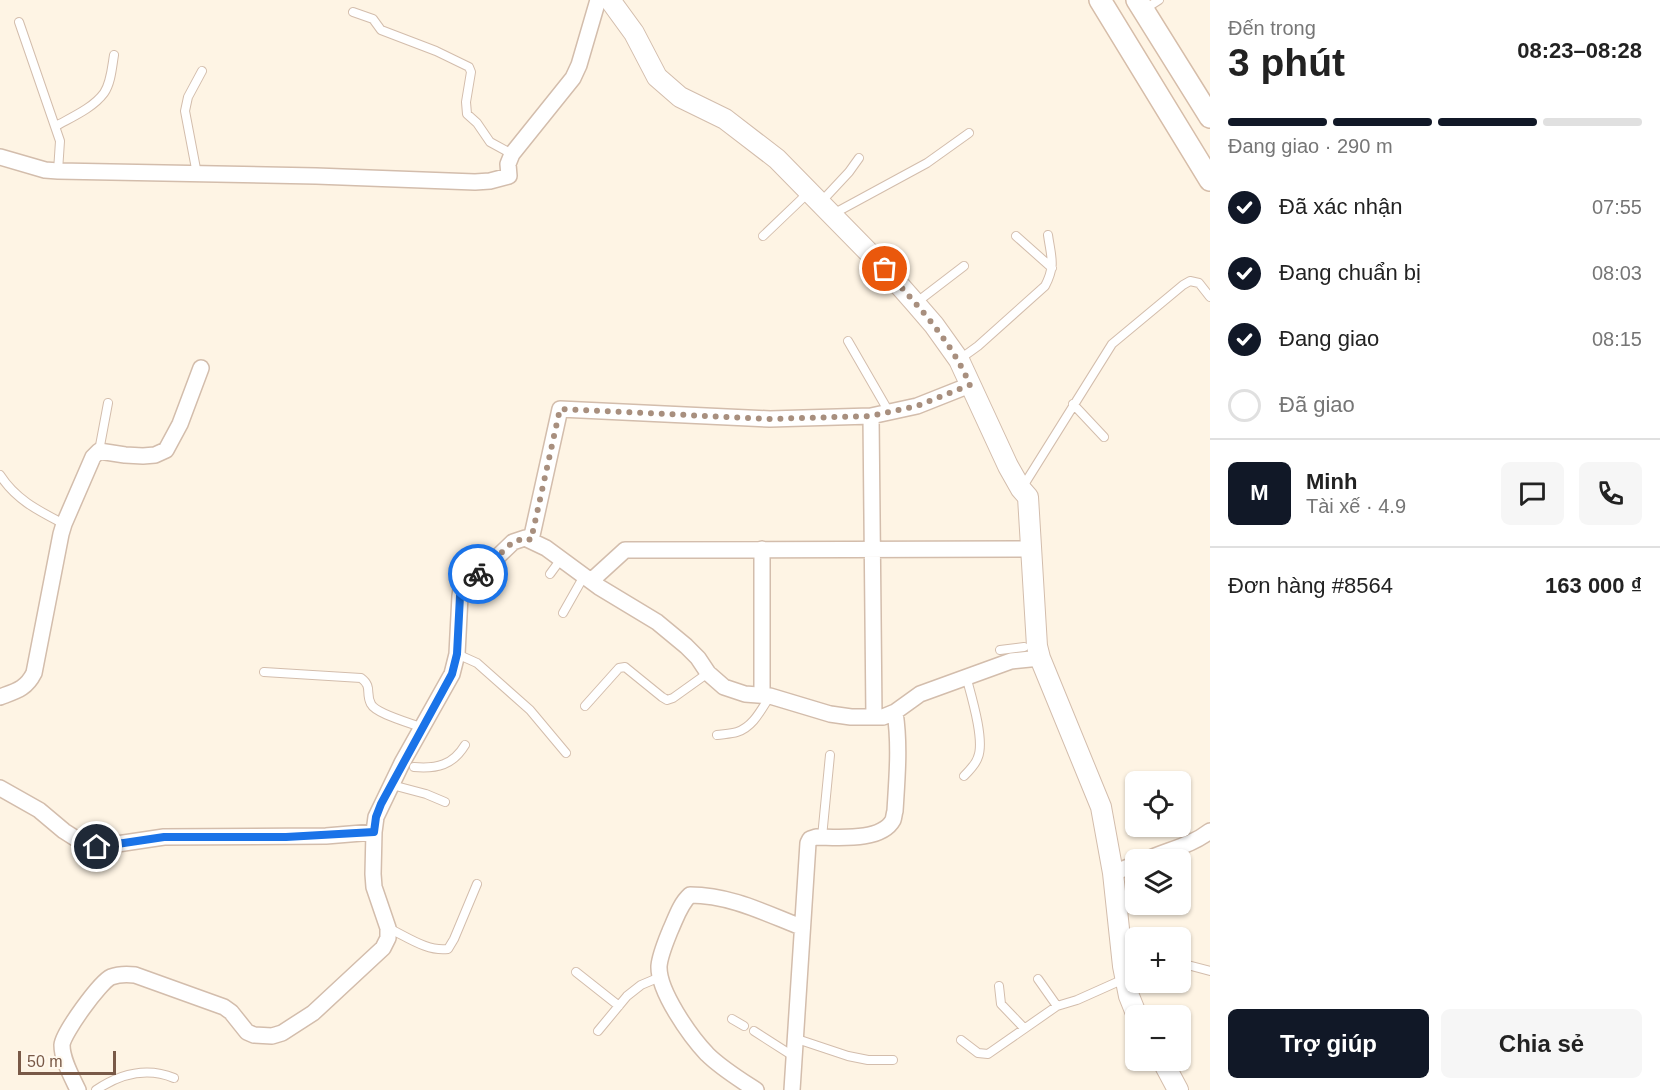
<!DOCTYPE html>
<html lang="vi">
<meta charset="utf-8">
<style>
body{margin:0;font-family:Helvetica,sans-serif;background:#f6f6f6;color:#222;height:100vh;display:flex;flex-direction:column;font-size:22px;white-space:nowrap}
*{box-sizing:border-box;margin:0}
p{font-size:20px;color:#767676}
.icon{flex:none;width:33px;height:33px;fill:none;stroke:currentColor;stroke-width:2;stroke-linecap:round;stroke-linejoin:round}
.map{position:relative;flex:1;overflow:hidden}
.panel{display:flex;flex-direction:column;background:#fff;width:450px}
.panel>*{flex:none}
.buttons{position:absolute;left:1125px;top:771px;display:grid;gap:12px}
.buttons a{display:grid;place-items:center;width:66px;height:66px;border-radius:9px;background:#fff;box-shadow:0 2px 4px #0004;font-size:30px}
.scale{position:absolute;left:18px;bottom:15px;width:98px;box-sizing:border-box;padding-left:6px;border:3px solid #795947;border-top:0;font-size:16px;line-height:21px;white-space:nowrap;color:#795947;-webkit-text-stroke:4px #fff8ed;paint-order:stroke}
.pin{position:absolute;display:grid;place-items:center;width:51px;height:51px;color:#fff;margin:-26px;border:3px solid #fff;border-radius:50%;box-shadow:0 2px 6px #0007}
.courier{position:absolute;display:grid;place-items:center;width:60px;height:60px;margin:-30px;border:4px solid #1a73e8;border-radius:50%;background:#fff;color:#222;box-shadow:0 2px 8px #0007}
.overview em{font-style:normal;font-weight:800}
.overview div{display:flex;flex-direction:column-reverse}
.overview{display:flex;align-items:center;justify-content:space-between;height:102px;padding:0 18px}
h1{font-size:39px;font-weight:800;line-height:45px}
.bar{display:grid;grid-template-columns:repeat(4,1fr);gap:9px 6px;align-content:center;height:72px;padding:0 18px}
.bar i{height:8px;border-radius:4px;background:#e0e0e0}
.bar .current{background:#111827}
.bar p{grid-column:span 4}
.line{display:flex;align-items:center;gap:15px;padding:0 18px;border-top:2px solid #e0e0e0}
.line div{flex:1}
.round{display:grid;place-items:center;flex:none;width:63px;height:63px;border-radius:9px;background:#f6f6f6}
ol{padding:0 18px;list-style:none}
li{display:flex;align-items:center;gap:18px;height:66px}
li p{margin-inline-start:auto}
li .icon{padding:6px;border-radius:50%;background:#111827;color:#fff;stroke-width:4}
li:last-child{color:#767676}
li i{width:33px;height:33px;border:3px solid #e0e0e0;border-radius:50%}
.primary-button{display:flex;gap:12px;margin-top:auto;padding:12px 18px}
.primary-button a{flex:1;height:69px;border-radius:9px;background:#111827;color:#fff;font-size:24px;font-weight:800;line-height:69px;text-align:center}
.primary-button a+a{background:#f6f6f6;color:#222}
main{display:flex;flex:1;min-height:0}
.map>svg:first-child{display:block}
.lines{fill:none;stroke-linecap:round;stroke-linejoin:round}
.service-casing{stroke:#d3bdac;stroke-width:10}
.minor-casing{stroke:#d3bdac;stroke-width:18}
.tertiary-casing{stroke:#d3bdac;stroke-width:22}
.secondary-casing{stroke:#d6bda9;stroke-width:24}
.service{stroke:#fff;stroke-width:8}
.minor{stroke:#fff;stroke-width:15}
.tertiary{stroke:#fff;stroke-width:20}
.secondary{stroke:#fff;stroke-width:21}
.done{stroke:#a88f7e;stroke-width:6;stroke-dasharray:0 10.8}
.route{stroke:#1a73e8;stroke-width:8}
</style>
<main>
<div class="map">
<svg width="1210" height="1090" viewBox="0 0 1210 1090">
<rect width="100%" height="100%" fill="#fef4e4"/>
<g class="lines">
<defs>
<path id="service" d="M 1145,9 L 1159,0
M 353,12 L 373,19 L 381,30 L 436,51 L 469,67 L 471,72 L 466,102 L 467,114 L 477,123 L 490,142 L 512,154
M 19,22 L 60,141 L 58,171
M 56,126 C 72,117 93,108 104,93 C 111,83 112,67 114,55
M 197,174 L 185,111 L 188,97 L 202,71
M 821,202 L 849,172 L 859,158
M 833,214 L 927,163 L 969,133
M 763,236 L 808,193
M 1016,236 L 1052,268
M 917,302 L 964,266
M 848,341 L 889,412
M 960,359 L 978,346 L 1045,286 C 1056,265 1051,257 1048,235
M 1073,404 L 1104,437
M 99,451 L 108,403
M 0,475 C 16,500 39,511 64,524
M 1022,488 L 1112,344 L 1183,285 L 1190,281 L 1199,283 L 1210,297
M 550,574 L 561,559
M 563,613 L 584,576
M 1000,650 L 1024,647
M 457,654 L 477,663 L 530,710 L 566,753
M 264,672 L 361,678 C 373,687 365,693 371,704 C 376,714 411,723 423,728
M 585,706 L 619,668 L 625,667 L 662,697 L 667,700 L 673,698 L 708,673
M 717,735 C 723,734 731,734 737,732 C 753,727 761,710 770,696
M 414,767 C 437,769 453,765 465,745
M 964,776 C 969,771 976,764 978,757 C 985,740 971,695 966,676
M 392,785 L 426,794 L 445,802
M 822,837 L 830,755
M 388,928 C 406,936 427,952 448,949 L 454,939 L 477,884
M 1180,963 L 1210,971
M 576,972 L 619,1006
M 1038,979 L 1057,1006
M 999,986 L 1001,1004 L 1024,1028
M 732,1019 L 744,1026
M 598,1031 L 627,996 L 641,985 L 660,977
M 754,1031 L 793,1056
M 794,1038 L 848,1056 L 868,1060 L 893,1060
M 961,1040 L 978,1053 L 988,1054 L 1057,1006 L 1077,1000 L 1124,979
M 96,1090 C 120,1074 147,1067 174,1078"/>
<path id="minor" d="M 0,157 L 45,170 L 58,171 L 316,176 L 475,182 L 490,181 L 509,176 L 508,164 L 512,154 L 573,78 L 579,65 L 598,0
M 871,416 L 874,717
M 531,540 L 560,409 L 770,419 L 871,416 L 917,406 L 970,385
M 762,549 L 762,695
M 591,581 L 625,550 L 1032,549
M 0,697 C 16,691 26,689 34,673 L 61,534 L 64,524 L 93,457 L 99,451 L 125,455 L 143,456 L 155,455 L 166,450 L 180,424 L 201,368
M 0,788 L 39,810 L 64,831 L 75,838 L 85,844 L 97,847 L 164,837 L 326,836 L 374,832
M 1146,860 C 1167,850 1191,846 1210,831
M 1113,873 L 1136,864
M 78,1090 C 72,1077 62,1060 62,1045 C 63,1033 100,982 111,977 C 119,974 127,974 135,975 L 224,1007 L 231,1012 L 247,1032 L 254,1035 L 272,1036 L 282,1033 L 313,1013 L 383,948 L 388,938 L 388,928 L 374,887 L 373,874 L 374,832 L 376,817 L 402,763 L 452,674 L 457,654 L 460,596 L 461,589 L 469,580 L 487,567 L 513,542 L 525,538 L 546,548 L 599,587 L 657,622 L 686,646 L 698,658 L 708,673 L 724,687 L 745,694 L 770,696 L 830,714 L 851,717 L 883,717 L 895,712 L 920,694 L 1011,661 L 1040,658
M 756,1090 C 739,1079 721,1068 707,1054 C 690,1036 658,991 659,966 C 660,955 666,941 670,931 C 676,918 680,904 690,895 C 730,895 765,913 801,927
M 792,1090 L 808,843 L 810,839 L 816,837 C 837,837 881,842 893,820 C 894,817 894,814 895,811 C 897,778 900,745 895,712"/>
<path id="tertiary" d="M 610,0 L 634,33 L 657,77 L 680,97 L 725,119 L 777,159 L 885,269 L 915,303 L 934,325 L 959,360 L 1008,466 L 1021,489 L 1028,497 L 1037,646 L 1040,658 L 1101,807 L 1113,873 L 1123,966 L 1129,996 L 1137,1016
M 1162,1060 L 1178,1090"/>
<path id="secondary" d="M 1100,0 L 1210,180
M 1137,0 L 1210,117"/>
</defs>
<use href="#service" class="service-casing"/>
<use href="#minor" class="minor-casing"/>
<use href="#tertiary" class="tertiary-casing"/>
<use href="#secondary" class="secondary-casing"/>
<use href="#service" class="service"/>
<use href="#minor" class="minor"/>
<use href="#tertiary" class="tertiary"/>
<use href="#secondary" class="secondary"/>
</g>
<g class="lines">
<path class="done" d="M 478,574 L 513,542 L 525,538 L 531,540 L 560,409 L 770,419 L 871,416 L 917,406 L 970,385 C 951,340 917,305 885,269"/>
<path class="route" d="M 97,847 L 164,837 L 286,837 L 374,832 L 376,817 L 381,804 L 452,674 L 457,654 L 460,596 L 461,589 L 478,574"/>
</g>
</svg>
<div class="buttons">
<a><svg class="icon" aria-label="locate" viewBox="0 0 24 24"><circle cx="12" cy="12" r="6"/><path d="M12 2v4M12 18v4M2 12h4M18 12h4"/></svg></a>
<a><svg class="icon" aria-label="layers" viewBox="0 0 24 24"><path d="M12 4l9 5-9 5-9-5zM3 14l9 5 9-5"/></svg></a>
<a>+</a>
<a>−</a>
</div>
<div class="scale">50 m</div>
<div class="pin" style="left:885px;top:269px;background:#ea580c"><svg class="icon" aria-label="bag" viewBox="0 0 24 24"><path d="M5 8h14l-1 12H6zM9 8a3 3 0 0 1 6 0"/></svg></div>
<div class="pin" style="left:97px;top:847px;background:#1f2937"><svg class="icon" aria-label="home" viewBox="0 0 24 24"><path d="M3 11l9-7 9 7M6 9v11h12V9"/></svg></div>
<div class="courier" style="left:478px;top:574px"><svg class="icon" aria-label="bike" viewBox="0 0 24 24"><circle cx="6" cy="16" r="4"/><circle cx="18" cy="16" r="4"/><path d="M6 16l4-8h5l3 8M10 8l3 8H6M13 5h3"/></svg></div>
</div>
<section class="panel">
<div class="overview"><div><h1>3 phút</h1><p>Đến trong</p></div><em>08:23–08:28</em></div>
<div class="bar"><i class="current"></i><i class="current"></i><i class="current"></i><i></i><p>Đang giao · 290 m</p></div>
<ol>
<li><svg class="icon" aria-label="check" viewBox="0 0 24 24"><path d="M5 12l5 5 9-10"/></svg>Đã xác nhận<p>07:55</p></li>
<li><svg class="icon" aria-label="check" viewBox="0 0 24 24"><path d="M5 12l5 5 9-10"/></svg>Đang chuẩn bị<p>08:03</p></li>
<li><svg class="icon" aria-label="check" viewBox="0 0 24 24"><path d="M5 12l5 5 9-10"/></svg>Đang giao<p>08:15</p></li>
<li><i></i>Đã giao</li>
</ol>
<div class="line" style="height:108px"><b class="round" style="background:#111827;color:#fff">M</b><div><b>Minh</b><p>Tài xế · 4.9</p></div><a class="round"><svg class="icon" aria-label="chat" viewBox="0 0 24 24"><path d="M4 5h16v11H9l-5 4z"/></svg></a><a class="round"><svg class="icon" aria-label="phone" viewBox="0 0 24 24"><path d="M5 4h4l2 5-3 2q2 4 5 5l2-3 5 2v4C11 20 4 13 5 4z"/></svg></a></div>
<div class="line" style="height:78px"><div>Đơn hàng #8564</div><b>163 000 ₫</b></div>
<div class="primary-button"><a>Trợ giúp</a><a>Chia sẻ</a></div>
</section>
</main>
